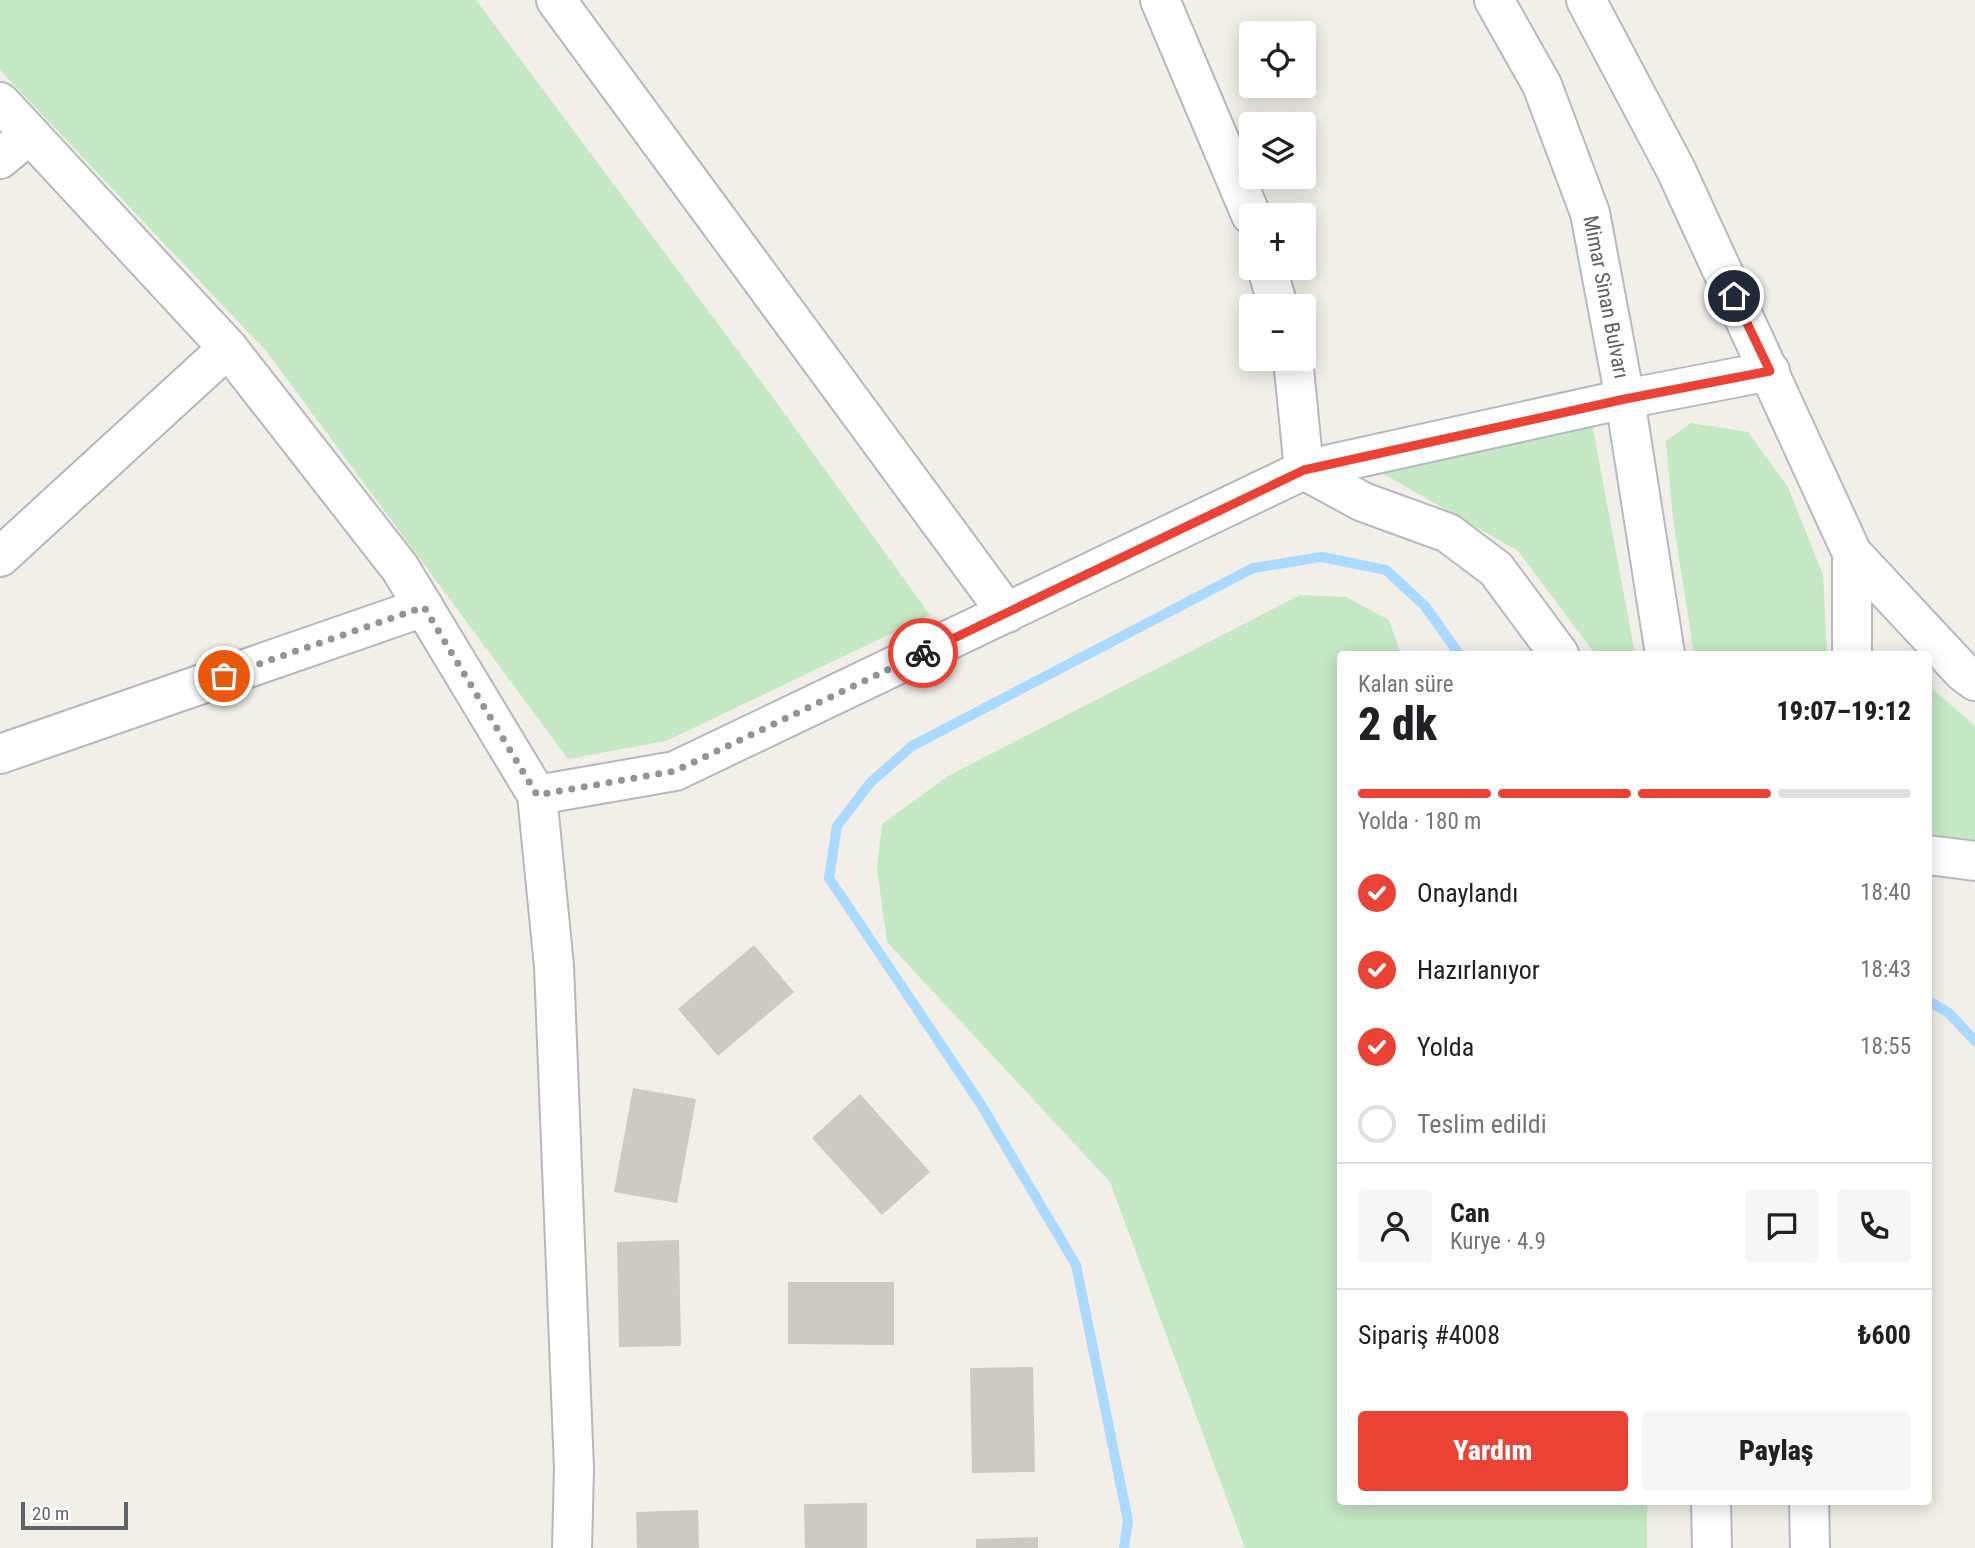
<!DOCTYPE html>
<html lang="tr">
<meta charset="utf-8">
<style>
body{margin:0;font-family:"Roboto Condensed",sans-serif;background:#f6f6f6;color:#202124;height:100vh;display:flex;flex-direction:column;font-size:26px;white-space:nowrap}
*{box-sizing:border-box;margin:0}
p{font-size:23px;color:#757577}
.icon{flex:none;width:38px;height:38px;fill:none;stroke:currentColor;stroke-width:2;stroke-linecap:round;stroke-linejoin:round}
.map{position:relative;flex:1;overflow:hidden}
.drawer{position:absolute;left:1337px;top:651px;width:595px;height:854px;display:flex;flex-direction:column;background:#fff;border-radius:7px;box-shadow:0 4px 18px #0003}
.drawer>*{flex:none}
.controls{position:absolute;left:1239px;top:21px;display:grid;gap:14px}
.controls a{display:grid;place-items:center;width:77px;height:77px;border-radius:7px;background:#fff;box-shadow:0 4px 18px #0003;font-size:35px}
.scale{position:absolute;left:21px;bottom:18px;width:107px;box-sizing:border-box;padding-left:7px;border:4px solid #5f6368;border-top:0;font-size:19px;line-height:24px;white-space:nowrap;color:#5f6368;-webkit-text-stroke:5px #fff;paint-order:stroke}
.pin{position:absolute;display:grid;place-items:center;width:60px;height:60px;color:#fff;margin:-30px;border:4px solid #fff;border-radius:50%;box-shadow:0 2px 7px #0007}
.courier{position:absolute;display:grid;place-items:center;width:70px;height:70px;margin:-35px;border:5px solid #ea4335;border-radius:50%;background:#fff;color:#222;box-shadow:0 2px 9px #0007}
.head em{font-style:normal;font-weight:800}
.head div{display:flex;flex-direction:column-reverse}
.head{display:flex;align-items:center;justify-content:space-between;height:119px;padding:0 21px}
h1{font-size:46px;font-weight:800;line-height:52px}
.bar{display:grid;grid-template-columns:repeat(4,1fr);gap:10px 7px;align-content:center;height:84px;padding:0 21px}
.bar i{height:9px;border-radius:5px;background:#e0e0e0}
.bar .on{background:#ea4335}
.bar p{grid-column:span 4}
.line{display:flex;align-items:center;gap:18px;padding:0 21px;border-top:2px solid #e0e0e0}
.line div{flex:1}
.round{display:grid;place-items:center;flex:none;width:74px;height:74px;border-radius:7px;background:#f6f6f6}
ol{padding:0 21px;list-style:none}
li{display:flex;align-items:center;gap:21px;height:77px}
li p{margin-inline-start:auto}
li .icon{padding:7px;border-radius:50%;background:#ea4335;color:#fff;stroke-width:4}
li:last-child{color:#757577}
li i{width:38px;height:38px;border:4px solid #e0e0e0;border-radius:50%}
.action{display:flex;gap:14px;margin-top:auto;padding:14px 21px}
.action a{flex:1;height:80px;border-radius:7px;background:#ea4335;color:#fff;font-size:28px;font-weight:800;line-height:80px;text-align:center}
.action a+a{background:#f6f6f6;color:#202124}
.map>svg:first-child{display:block}
.green{fill:#c5e8c5}
.lines{fill:none;stroke-linecap:round;stroke-linejoin:round}
.stream{stroke:#aadaff;stroke-width:10}
.building{fill:#cccac5}
.street-casing{stroke:#b5b8bc;stroke-width:42}
.secondary-casing{stroke:#b6babf;stroke-width:42}
.street{stroke:#fff;stroke-width:38}
.secondary{stroke:#fff;stroke-width:38}
.done{stroke:#929495;stroke-width:7;stroke-dasharray:0 12.6}
.route{stroke:#ea4335;stroke-width:9}
.labels{text-anchor:middle;stroke-width:5;stroke-linejoin:round;paint-order:stroke}
.street-label{font-size:21px;fill:#5f6368;stroke:#fff}
</style>
<div class="map">
<svg width="1975" height="1548" viewBox="0 0 1975 1548">
<rect width="100%" height="100%" fill="#f1efe8"/>
<path class="green" d="M 0,0 L 476,0 L 771,395 L 930,615 L 666,741 L 568,759 L 267,352 L 0,70 Z
M 1591,418 L 1635,654 L 1595,654 L 1518,551 L 1375,469 Z
M 1691,423 L 1748,432 L 1788,487 L 1823,575 L 1827,654 L 1694,654 L 1673,519 L 1666,441 Z
M 1300,595 L 1346,597 L 1389,620 L 1401,654 L 1340,654 L 1340,1502 L 1647,1502 L 1647,1548 L 1245,1548 L 1110,1182 L 887,942 L 877,868 L 882,824 L 948,776 Z
M 1928,685 L 1975,726 L 1975,840 L 1929,835 Z"/>
<g class="lines">
<path class="stream" d="M 1928,1001 L 1949,1013 L 1975,1041
M 1124,1548 L 1128,1521 L 1076,1265 L 980,1103 L 829,878 L 837,826 L 871,782 L 912,746 L 1253,568 L 1322,557 L 1386,570 L 1425,606 L 1459,654"/>
</g>
<path class="building" d="M 754,945 L 794,992 L 718,1056 L 678,1009 Z
M 633,1088 L 696,1099 L 677,1203 L 614,1192 Z
M 860,1094 L 930,1172 L 882,1215 L 812,1138 Z
M 679,1240 L 681,1346 L 619,1347 L 617,1242 Z
M 788,1282 L 894,1282 L 894,1345 L 788,1344 Z
M 1033,1367 L 1035,1472 L 972,1473 L 970,1368 Z
M 867,1503 L 867,1548 L 805,1548 L 804,1504 Z
M 698,1510 L 699,1548 L 637,1548 L 636,1512 Z
M 1038,1537 L 1038,1548 L 976,1548 L 976,1539 Z"/>
<g class="lines">
<defs>
<path id="street" d="M 556,0 L 1007,613
M 1160,0 L 1251,215
M 0,102 L 228,348 L 400,568 L 537,795 L 554,966 L 574,1469 L 572,1548
M 0,159 L 30,134
M 1267,268 L 1278,306
M 0,557 L 228,348
M 0,754 L 424,607
M 537,795 L 675,771 L 1304,470 L 1293,359"/>
<path id="secondary" d="M 1494,0 L 1542,85 L 1590,213 L 1625,399 L 1665,654
M 1586,0 L 1676,170 L 1852,553 L 1852,654
M 1304,470 L 1625,399 L 1770,371
M 1304,470 L 1363,502 L 1448,533 L 1496,569 L 1559,654
M 1852,553 L 1963,672 L 1975,681
M 1928,855 L 1975,861
M 1711,1502 L 1712,1548
M 1809,1502 L 1810,1548"/>
</defs>
<use href="#street" class="street-casing"/>
<use href="#secondary" class="secondary-casing"/>
<use href="#street" class="street"/>
<use href="#secondary" class="secondary"/>
</g>
<g class="lines">
<path class="done" d="M 224,676 L 424,607 L 537,795 L 675,771 L 923,653"/>
<path class="route" d="M 923,653 L 1304,470 L 1625,399 L 1770,371 L 1734,296"/>
</g>
<g class="labels">
<g class="street-label">
<text transform="translate(1606 297) rotate(79)" y="7">Mimar Sinan Bulvarı</text>
</g>
</g>
</svg>
<div class="controls">
<a><svg class="icon" aria-label="locate" viewBox="0 0 24 24"><circle cx="12" cy="12" r="6"/><path d="M12 2v4M12 18v4M2 12h4M18 12h4"/></svg></a>
<a><svg class="icon" aria-label="layers" viewBox="0 0 24 24"><path d="M12 4l9 5-9 5-9-5zM3 14l9 5 9-5"/></svg></a>
<a>+</a>
<a>−</a>
</div>
<div class="scale">20 m</div>
<div class="pin" style="left:224px;top:676px;background:#ea580c"><svg class="icon" aria-label="bag" viewBox="0 0 24 24"><path d="M5 8h14l-1 12H6zM9 8a3 3 0 0 1 6 0"/></svg></div>
<div class="pin" style="left:1734px;top:296px;background:#1f2937"><svg class="icon" aria-label="home" viewBox="0 0 24 24"><path d="M3 11l9-7 9 7M6 9v11h12V9"/></svg></div>
<div class="courier" style="left:923px;top:653px"><svg class="icon" aria-label="bike" viewBox="0 0 24 24"><circle cx="6" cy="16" r="4"/><circle cx="18" cy="16" r="4"/><path d="M6 16l4-8h5l3 8M10 8l3 8H6M13 5h3"/></svg></div>
<section class="drawer">
<div class="head"><div><h1>2 dk</h1><p>Kalan süre</p></div><em>19:07–19:12</em></div>
<div class="bar"><i class="on"></i><i class="on"></i><i class="on"></i><i></i><p>Yolda · 180 m</p></div>
<ol>
<li><svg class="icon" aria-label="check" viewBox="0 0 24 24"><path d="M5 12l5 5 9-10"/></svg>Onaylandı<p>18:40</p></li>
<li><svg class="icon" aria-label="check" viewBox="0 0 24 24"><path d="M5 12l5 5 9-10"/></svg>Hazırlanıyor<p>18:43</p></li>
<li><svg class="icon" aria-label="check" viewBox="0 0 24 24"><path d="M5 12l5 5 9-10"/></svg>Yolda<p>18:55</p></li>
<li><i></i>Teslim edildi</li>
</ol>
<div class="line" style="height:126px"><a class="round"><svg class="icon" aria-label="person" viewBox="0 0 24 24"><circle cx="12" cy="8" r="4"/><path d="M4 21q1-7 8-7t8 7"/></svg></a><div><b>Can</b><p>Kurye · 4.9</p></div><a class="round"><svg class="icon" aria-label="chat" viewBox="0 0 24 24"><path d="M4 5h16v11H9l-5 4z"/></svg></a><a class="round"><svg class="icon" aria-label="phone" viewBox="0 0 24 24"><path d="M5 4h4l2 5-3 2q2 4 5 5l2-3 5 2v4C11 20 4 13 5 4z"/></svg></a></div>
<div class="line" style="height:91px"><div>Sipariş #4008</div><b>₺600</b></div>
<div class="action"><a>Yardım</a><a>Paylaş</a></div>
</section>
</div>
